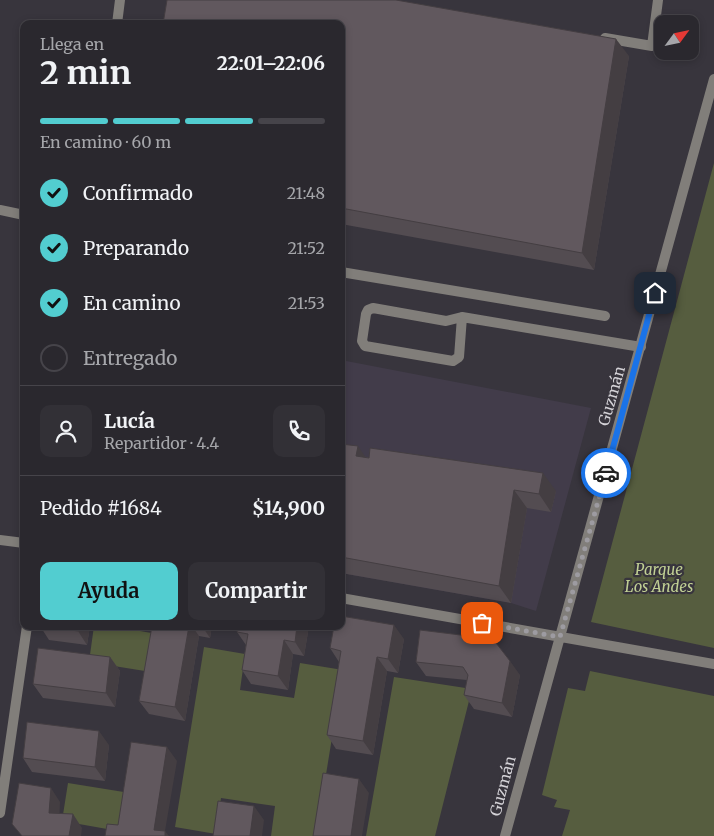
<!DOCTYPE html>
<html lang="es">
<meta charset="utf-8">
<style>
body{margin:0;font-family:Merriweather,serif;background:#323036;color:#f1f3f6;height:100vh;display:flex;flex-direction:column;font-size:19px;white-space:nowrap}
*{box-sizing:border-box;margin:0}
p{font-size:16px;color:#a5a6aa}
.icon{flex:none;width:28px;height:28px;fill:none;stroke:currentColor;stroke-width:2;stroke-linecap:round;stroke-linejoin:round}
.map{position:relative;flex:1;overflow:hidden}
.sheet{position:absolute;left:20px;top:20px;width:325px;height:610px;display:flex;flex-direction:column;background:#2a282e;border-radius:10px;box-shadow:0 2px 8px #0003,0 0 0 1px #46444a}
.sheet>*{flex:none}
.needle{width:32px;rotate:57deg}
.fabs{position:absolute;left:654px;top:15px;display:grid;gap:10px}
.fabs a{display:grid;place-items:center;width:45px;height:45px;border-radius:10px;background:#2a282e;box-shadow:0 2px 8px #0003,0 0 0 1px #46444a;font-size:25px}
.pin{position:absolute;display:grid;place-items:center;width:42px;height:42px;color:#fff;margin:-21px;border-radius:10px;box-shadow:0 2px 8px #0006}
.courier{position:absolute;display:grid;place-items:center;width:50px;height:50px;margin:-25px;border:4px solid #1a73e8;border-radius:50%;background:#fff;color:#222;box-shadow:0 1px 6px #0007}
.overview em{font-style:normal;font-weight:700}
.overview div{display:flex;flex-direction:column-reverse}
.overview{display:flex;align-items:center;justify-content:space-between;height:85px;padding:0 20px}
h1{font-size:32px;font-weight:700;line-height:38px}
.bar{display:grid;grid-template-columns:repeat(4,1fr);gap:8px 5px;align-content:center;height:60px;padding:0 20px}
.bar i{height:6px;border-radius:4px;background:#46444a}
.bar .current{background:#52cdd0}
.bar p{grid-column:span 4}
.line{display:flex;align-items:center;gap:12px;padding:0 20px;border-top:1px solid #46444a}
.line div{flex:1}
.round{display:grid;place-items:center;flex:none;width:52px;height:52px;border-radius:10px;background:#323036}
ol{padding:0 20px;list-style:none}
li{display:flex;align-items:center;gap:15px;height:55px}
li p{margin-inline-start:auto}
li .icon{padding:5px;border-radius:50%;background:#52cdd0;color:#111;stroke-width:4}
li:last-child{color:#a5a6aa}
li i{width:28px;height:28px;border:2px solid #46444a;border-radius:50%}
.cta{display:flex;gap:10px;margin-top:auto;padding:10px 20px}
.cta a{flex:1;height:58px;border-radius:10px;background:#52cdd0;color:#111;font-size:20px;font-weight:700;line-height:58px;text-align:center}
.cta a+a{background:#323036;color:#f1f3f6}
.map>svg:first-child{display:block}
.built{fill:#423c4a}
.green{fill:#565d3f}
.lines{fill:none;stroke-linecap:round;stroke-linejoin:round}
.service{stroke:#817e7a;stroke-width:10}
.minor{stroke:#817e7a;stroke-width:10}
.wall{fill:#534c51}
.shaded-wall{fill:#443e42}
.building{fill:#61585e;stroke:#443e42}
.done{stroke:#9d9ba1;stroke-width:5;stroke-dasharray:0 9}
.route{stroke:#1a73e8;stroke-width:6}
.labels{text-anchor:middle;stroke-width:4.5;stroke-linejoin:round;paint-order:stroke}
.street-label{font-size:15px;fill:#d4d2d7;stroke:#38353d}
.park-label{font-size:15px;font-style:italic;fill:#c1d094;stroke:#38353d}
</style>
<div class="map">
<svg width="714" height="836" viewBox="0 0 714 836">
<rect width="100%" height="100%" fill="#38353d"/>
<path class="built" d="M 341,360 L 591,408 L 536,611 L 511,603 L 341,573 Z"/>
<path class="green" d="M 714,163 L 714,648 L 591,622 Z
M 94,626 L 112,626 L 157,634 L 151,672 L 89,662 Z
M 204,647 L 245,654 L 240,690 L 294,698 L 300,663 L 343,670 L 316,836 L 271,836 L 275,806 L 221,798 L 216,834 L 175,827 Z
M 590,671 L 714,696 L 714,836 L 562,836 L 570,810 L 554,807 L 557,800 L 542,795 L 568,688 L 585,691 Z
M 394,677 L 472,689 L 435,836 L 366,836 Z
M 68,783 L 130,793 L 124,832 L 62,821 Z"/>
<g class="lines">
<path class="service" d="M 605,38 L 652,46 L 658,0
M 341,272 L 605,316
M 462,317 L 459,357 L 453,361 L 365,346 L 362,341 L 366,314 L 368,310 L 373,308 L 446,321 L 462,317 L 641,347"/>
<path class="minor" d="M 117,24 L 120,0
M 0,210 L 24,215
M 0,540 L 24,543
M 341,598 L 714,664
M 0,813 L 27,626
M 505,836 L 714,79"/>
</g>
<path class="wall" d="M 341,24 L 629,56 L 594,270 L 341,224 Z
M 341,444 L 366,457 L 556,491 L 551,512 L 527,508 L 511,603 L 341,573 Z
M 40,626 L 90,626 L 87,645 L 49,640 Z
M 151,626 L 212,626 L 210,638 L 199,636 L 185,721 L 149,714 L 139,701 L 152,628 Z
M 238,626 L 309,626 L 304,656 L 293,654 L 288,690 L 251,684 L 242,670 L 246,645 L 237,632 Z
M 420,630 L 520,675 L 512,717 L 474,709 L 464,695 L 467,680 L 426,676 L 416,662 Z
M 404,639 L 398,673 L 387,671 L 373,755 L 336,749 L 327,735 L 339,662 L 330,648 Z
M 110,657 L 120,671 L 115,707 L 43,698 L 33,684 Z
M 109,745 L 105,781 L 32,772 L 23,758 Z"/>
<path class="shaded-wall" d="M 616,39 L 629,56 L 594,270 L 582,253 Z
M 358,446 L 370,464 L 356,456 Z
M 543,473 L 556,491 L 551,512 L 539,494 Z
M 514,490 L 527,508 L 511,603 L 499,586 Z
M 394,625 L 404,639 L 398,673 L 388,659 Z
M 78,626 L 90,626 L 87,645 L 78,631 Z
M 189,626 L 192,626 L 199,636 L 185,721 L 175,707 Z
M 202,626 L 212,626 L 210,638 Z
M 297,626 L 309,626 L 304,656 L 295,642 Z
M 284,640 L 293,654 L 288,690 L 278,676 Z
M 110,657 L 120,671 L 115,707 L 106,693 Z
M 377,657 L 387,671 L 373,755 L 363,741 Z
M 510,661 L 520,675 L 512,717 L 502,703 Z
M 99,731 L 109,745 L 105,781 L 95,767 Z
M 167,747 L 177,761 L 165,831 L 169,836 L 158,836 L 154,830 Z
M 359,779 L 369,793 L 362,836 L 351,836 Z
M 51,788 L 60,802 L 59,827 L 49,813 Z
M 254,806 L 264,820 L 262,836 L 250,836 Z
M 73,814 L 82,828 L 81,836 L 69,836 Z"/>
<path class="building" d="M 167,0 L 396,0 L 616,39 L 582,253 L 341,208 L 341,24 L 163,24 Z
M 341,444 L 358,446 L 356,456 L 369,458 L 370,448 L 543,473 L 539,494 L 514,490 L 499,586 L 341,557 Z
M 341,616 L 394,625 L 388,659 L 377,657 L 363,741 L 327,735 L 341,651 L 330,648 L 334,626 L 341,626 Z
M 42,626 L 78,626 L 78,631 Z
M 152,626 L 189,626 L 175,707 L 139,701 Z
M 238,626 L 297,626 L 295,642 L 284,640 L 278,676 L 242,670 L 248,634 L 237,632 Z
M 420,630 L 493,639 L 510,661 L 502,703 L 464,695 L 468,675 L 463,667 L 416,662 Z
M 38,648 L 110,657 L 106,693 L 33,684 Z
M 27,722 L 99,731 L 95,767 L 23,758 Z
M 131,742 L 167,747 L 154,830 L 165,831 L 165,836 L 105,836 L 107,824 L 118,825 Z
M 323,773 L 359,779 L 351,836 L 313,836 Z
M 19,783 L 51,788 L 49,813 L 73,814 L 69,836 L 22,836 L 12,824 Z
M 218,801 L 254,806 L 250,836 L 213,836 Z"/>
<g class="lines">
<path class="done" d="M 482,623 L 560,637 L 606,473"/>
<path class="route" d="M 606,473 L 655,293"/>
</g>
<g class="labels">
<g class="street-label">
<text transform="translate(612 396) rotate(-74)" y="5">Guzmán</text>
<text transform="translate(503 786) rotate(-75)" y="5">Guzmán</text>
</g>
<g class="park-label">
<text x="659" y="575">Parque<tspan x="659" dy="17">Los Andes</tspan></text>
</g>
</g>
</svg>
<div class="fabs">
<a><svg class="needle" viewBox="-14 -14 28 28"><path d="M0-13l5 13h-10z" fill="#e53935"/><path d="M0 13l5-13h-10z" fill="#a5a6aa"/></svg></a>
</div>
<div class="pin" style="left:482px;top:623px;background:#ea580c"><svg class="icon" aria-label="bag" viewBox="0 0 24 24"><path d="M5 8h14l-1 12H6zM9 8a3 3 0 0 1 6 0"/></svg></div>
<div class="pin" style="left:655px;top:293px;background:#1f2937"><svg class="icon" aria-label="home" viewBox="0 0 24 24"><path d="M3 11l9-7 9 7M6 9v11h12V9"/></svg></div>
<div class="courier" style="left:606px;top:473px"><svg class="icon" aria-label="car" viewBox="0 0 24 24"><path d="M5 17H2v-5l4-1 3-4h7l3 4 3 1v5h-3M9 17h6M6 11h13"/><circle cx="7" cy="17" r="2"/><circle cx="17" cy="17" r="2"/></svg></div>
<section class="sheet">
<div class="overview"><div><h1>2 min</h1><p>Llega en</p></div><em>22:01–22:06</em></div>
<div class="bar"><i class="current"></i><i class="current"></i><i class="current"></i><i></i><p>En camino · 60 m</p></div>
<ol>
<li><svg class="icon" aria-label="check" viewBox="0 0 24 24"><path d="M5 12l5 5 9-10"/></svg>Confirmado<p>21:48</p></li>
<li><svg class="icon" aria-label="check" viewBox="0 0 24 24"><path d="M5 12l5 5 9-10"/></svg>Preparando<p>21:52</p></li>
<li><svg class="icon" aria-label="check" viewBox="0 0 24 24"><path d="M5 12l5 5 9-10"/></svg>En camino<p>21:53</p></li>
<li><i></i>Entregado</li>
</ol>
<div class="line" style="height:90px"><a class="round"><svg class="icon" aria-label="person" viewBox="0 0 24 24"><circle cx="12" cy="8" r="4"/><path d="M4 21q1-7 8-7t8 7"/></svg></a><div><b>Lucía</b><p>Repartidor · 4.4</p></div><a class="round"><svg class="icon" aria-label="phone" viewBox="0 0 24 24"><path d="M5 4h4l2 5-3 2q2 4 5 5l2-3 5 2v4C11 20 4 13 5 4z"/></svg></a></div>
<div class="line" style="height:65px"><div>Pedido #1684</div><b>$14,900</b></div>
<div class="cta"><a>Ayuda</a><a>Compartir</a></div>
</section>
</div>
